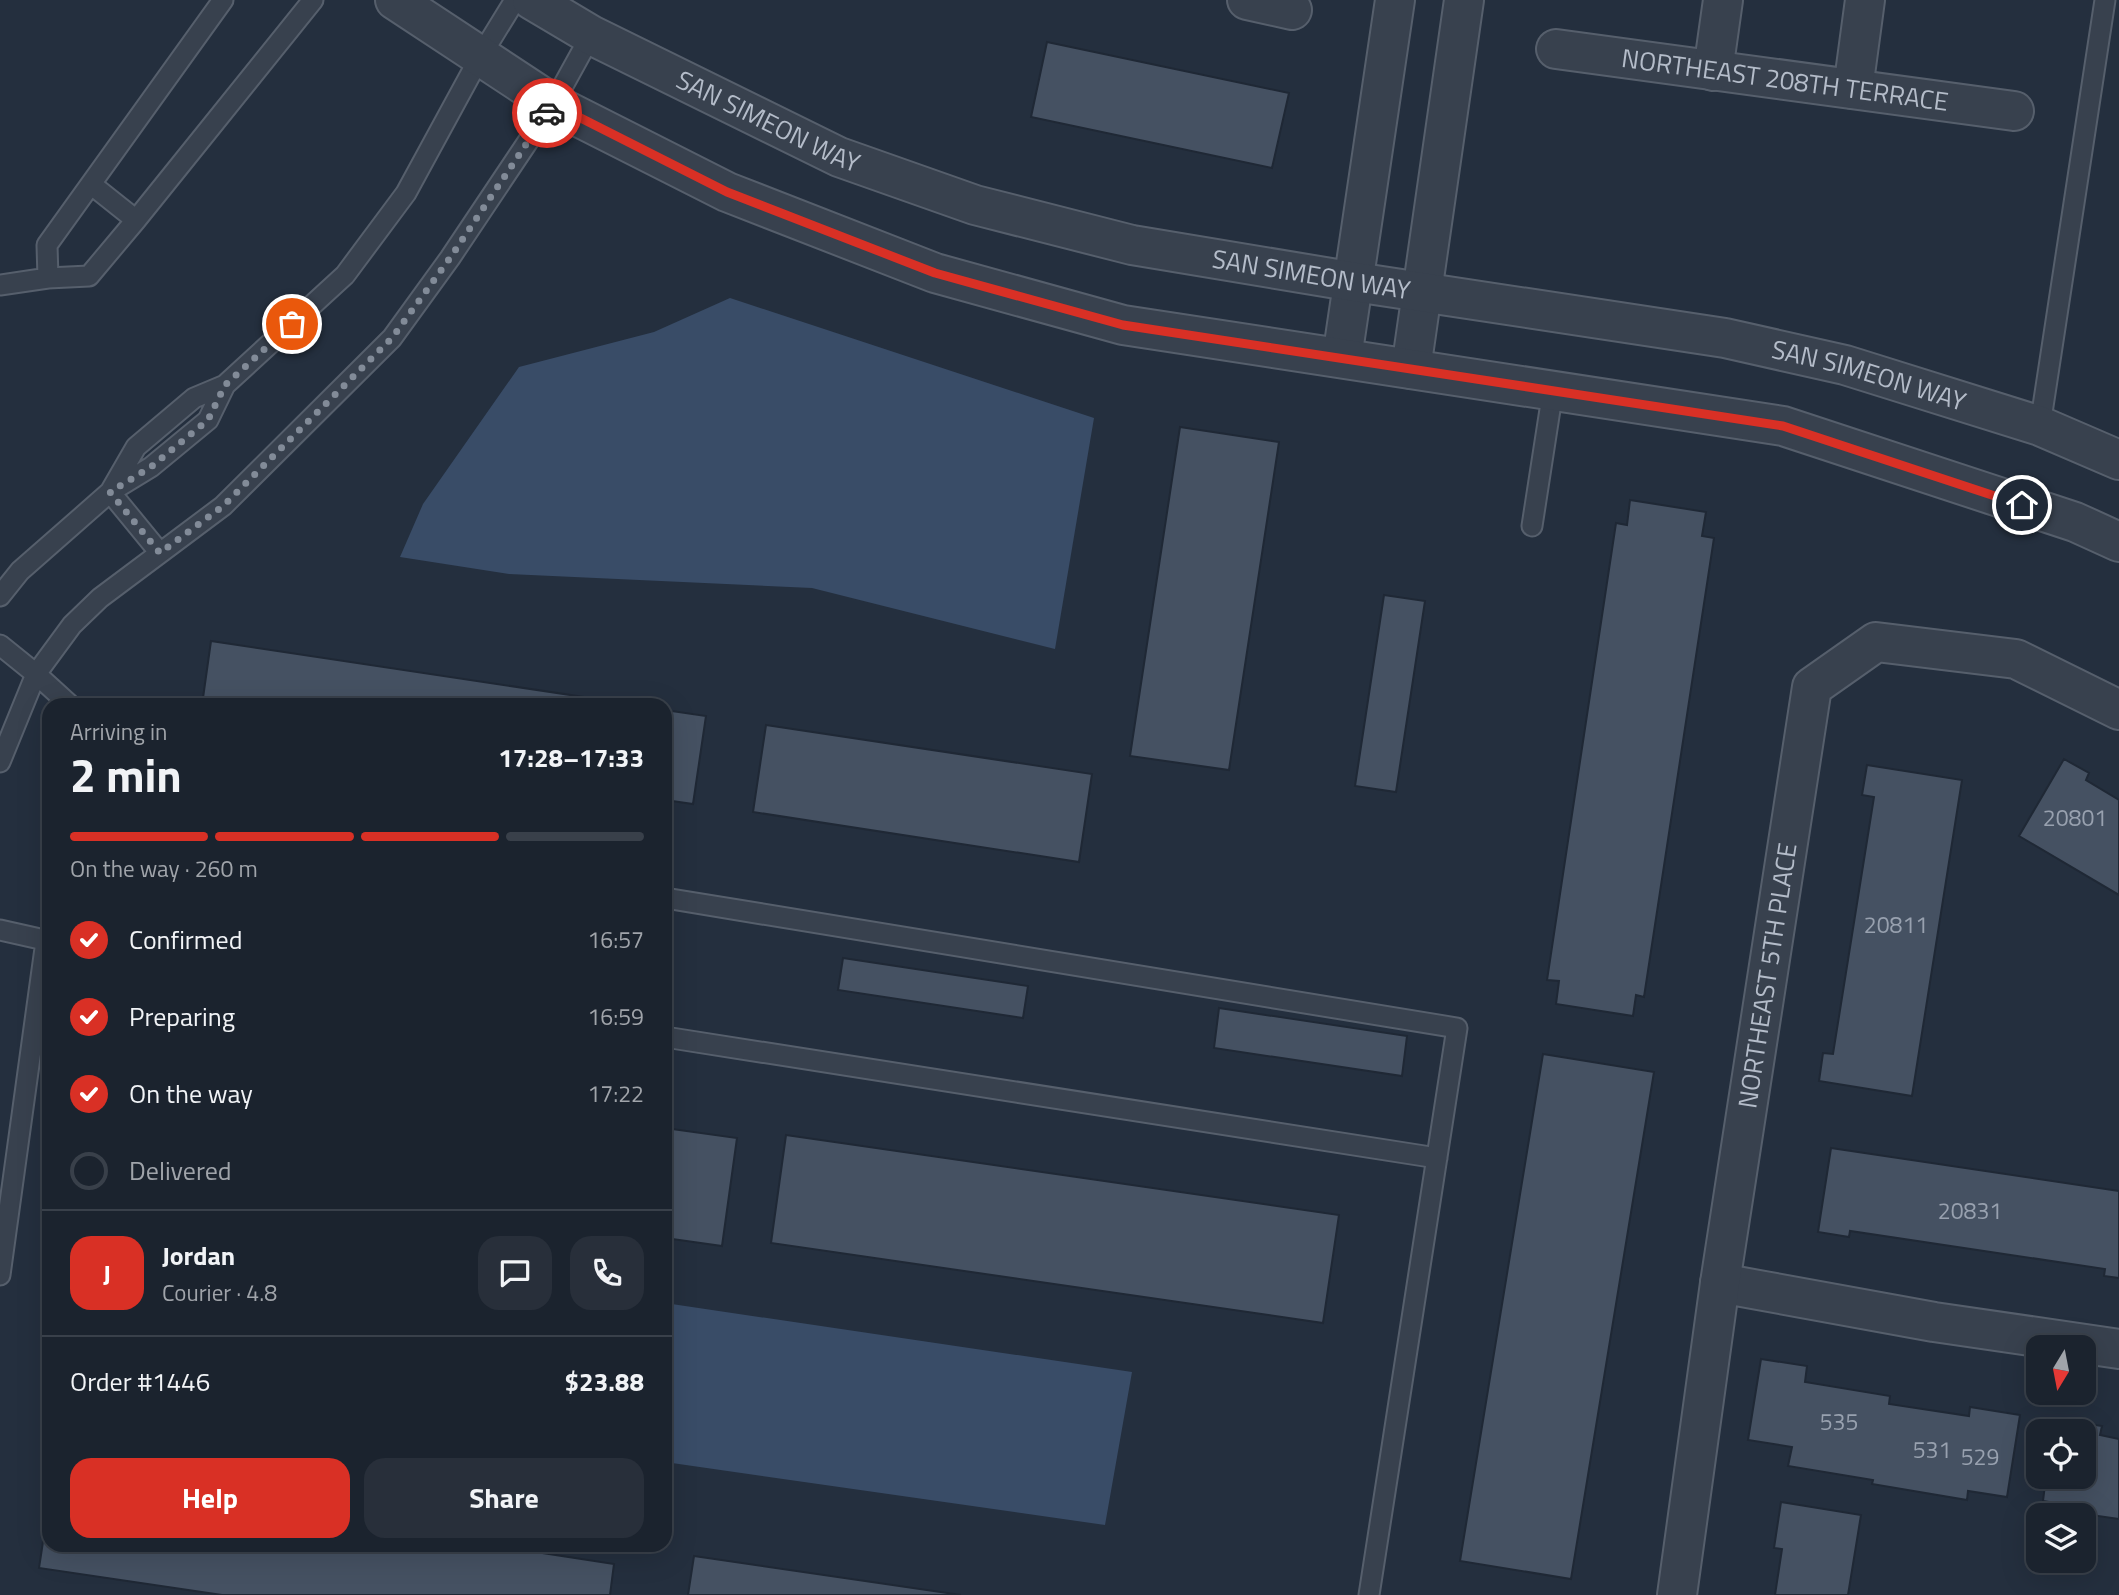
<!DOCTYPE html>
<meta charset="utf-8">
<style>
body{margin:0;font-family:"Titillium Web",sans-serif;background:#282f3a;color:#f1f3f6;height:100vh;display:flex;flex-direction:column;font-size:26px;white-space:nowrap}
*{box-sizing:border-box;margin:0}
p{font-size:23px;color:#a0a4aa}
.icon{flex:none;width:38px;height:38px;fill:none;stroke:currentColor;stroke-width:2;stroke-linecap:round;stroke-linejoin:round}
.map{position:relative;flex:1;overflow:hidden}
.sheet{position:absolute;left:42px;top:698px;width:630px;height:854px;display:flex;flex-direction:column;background:#1b232e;border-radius:21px;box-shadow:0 7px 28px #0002,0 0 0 2px #39404a}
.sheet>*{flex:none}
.needle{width:46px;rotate:190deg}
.controls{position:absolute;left:2026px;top:1335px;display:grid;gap:14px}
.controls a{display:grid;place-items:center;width:70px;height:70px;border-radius:14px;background:#1b232e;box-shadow:0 7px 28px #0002,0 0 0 2px #39404a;font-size:35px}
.pin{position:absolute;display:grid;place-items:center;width:60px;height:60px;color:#fff;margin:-30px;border:4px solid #fff;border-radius:50%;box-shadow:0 2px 7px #0007}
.courier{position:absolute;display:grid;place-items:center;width:70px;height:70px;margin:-35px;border:5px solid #d93025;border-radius:50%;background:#fff;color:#222;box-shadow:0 2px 9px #0007}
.summary em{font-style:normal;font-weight:700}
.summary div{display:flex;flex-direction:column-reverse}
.summary{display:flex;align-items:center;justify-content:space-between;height:119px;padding:0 28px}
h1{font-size:46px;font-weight:700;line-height:52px}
.bar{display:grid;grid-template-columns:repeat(4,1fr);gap:10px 7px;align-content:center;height:84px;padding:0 28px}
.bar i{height:9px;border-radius:5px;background:#39404a}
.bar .active{background:#d93025}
.bar p{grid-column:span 4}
.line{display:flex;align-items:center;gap:18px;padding:0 28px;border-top:2px solid #39404a}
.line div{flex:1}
.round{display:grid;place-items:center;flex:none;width:74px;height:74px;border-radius:21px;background:#282f3a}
ol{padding:0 28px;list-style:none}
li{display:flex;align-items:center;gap:21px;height:77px}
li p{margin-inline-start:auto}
li .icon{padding:7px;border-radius:50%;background:#d93025;color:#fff;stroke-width:4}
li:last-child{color:#a0a4aa}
li i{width:38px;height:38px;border:4px solid #39404a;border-radius:50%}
.button{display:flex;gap:14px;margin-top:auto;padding:14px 28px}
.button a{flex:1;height:80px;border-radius:21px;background:#d93025;color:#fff;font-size:28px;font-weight:700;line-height:80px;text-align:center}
.button a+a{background:#282f3a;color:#f1f3f6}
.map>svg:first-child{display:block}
.water{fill:#394c67}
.building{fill:#455162;stroke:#1f2835;stroke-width:2}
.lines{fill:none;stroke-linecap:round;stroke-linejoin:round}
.service-casing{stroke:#565f6c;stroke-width:23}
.minor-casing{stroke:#565f6c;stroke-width:42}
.tertiary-casing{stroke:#565f6c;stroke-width:42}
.service{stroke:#38414e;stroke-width:19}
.minor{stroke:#38414e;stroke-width:38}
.tertiary{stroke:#38414e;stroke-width:38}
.done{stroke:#828b98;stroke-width:7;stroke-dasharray:0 12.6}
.route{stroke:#d93025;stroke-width:9}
.labels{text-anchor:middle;stroke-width:5;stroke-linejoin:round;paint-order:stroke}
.number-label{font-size:23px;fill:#98a1af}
.street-label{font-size:26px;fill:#b4bcc9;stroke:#1d2633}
</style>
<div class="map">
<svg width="2119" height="1595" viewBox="0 0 2119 1595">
<rect width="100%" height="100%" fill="#242f3e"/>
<path class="water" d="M 730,298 L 1094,418 L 1055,649 L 812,588 L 509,574 L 400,557 L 423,504 L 519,367 L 654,332 Z
M 665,1303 L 1132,1372 L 1105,1525 L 665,1462 Z"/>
<path class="building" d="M 1047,42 L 1289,93 L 1272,168 L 1031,117 Z
M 1180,427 L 1279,442 L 1229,770 L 1130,756 Z
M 1630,500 L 1706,512 L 1702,536 L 1714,538 L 1644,997 L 1636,995 L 1633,1016 L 1556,1004 L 1559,981 L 1547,980 L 1616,523 L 1627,525 Z
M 1384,595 L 1425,601 L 1396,792 L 1355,786 Z
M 211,641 L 637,705 L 202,705 Z
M 665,710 L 706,716 L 693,804 L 665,800 Z
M 766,725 L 1092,774 L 1079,862 L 753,812 Z
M 2064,759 L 2089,773 L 2086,780 L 2119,800 L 2119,895 L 2019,836 Z
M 1867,765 L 1962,780 L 1912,1096 L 1819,1081 L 1823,1053 L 1833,1054 L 1874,797 L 1862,795 Z
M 843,958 L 1028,986 L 1023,1018 L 838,990 Z
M 1219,1008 L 1407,1036 L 1402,1076 L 1214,1048 Z
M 1543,1054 L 1654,1072 L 1571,1579 L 1460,1561 Z
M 665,1128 L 737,1138 L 722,1246 L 665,1238 Z
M 786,1135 L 1339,1215 L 1323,1323 L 771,1243 Z
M 1831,1148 L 2119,1191 L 2119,1278 L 2104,1276 L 2105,1269 L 1850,1231 L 1849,1237 L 1818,1232 Z
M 1761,1359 L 1807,1366 L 1805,1382 L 1890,1396 L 1889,1404 L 1969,1416 L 1970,1407 L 2020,1415 L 2007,1497 L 1968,1491 L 1967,1500 L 1872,1484 L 1873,1480 L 1788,1466 L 1792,1447 L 1748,1440 Z
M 2056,1419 L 2102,1426 L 2100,1435 L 2119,1439 L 2119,1519 L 2084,1514 L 2085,1508 L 2043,1501 L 2046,1477 L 2084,1477 L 2084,1432 L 2054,1432 Z
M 49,1502 L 49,1545 L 491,1545 L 614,1564 L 610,1595 L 222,1595 L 39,1568 Z
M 1781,1502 L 1861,1515 L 1848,1595 L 1775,1595 L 1782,1549 L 1774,1548 Z
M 694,1556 L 961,1595 L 688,1595 Z"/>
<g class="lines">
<defs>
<path id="service" d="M 92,185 L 136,220
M 48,278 L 47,245 L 223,0
M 0,285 L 48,278 L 89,276 L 136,220 L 313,0
M 2040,426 L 2105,0
M 110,492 L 136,447 L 194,398 L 225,385 L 345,275 L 406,193 L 480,57 L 515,0
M 110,492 L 160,553
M 1532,526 L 1553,390
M 0,596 L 20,571 L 110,492 L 151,467 L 208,420 L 225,385
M 0,645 L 36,674 L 70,705
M 0,762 L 36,674 L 72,625 L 100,598 L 223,506 L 392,338 L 450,258 L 553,104 L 591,35
M 665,898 L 1457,1028 L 1369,1595
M 0,930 L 49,941
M 665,1037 L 1437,1158
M 0,1275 L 46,941"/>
<g id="minor">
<path d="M 1247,0 L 1292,10"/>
<path id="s1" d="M 1556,49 L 2014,111"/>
<path d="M 1713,71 L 1723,0"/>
<path d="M 1853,89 L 1865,0"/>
<path d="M 1342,358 L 1395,0"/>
<path d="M 1411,369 L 1464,0"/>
<path d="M 1720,1283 L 1934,1322 L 2119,1349"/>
<path id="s2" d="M 1677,1595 L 1720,1283 L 1812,687 L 1876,642 L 2016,659 L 2119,710"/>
</g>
<g id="tertiary">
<path d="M 395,0 L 553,104 L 727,192 L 935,273 L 1123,325 L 1783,426 L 2075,522 L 2119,542"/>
<path id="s3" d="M 532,0 L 591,35 L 839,157 L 975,205 L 1132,245 L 1355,282 L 1725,338 L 1845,365 L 2040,426 L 2119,460"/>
</g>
</defs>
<use href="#service" class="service-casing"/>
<use href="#minor" class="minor-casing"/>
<use href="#tertiary" class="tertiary-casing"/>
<use href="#service" class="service"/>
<use href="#minor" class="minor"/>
<use href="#tertiary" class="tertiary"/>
</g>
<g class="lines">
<path class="done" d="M 292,324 L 225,385 L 208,420 L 151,467 L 110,492 L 160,553 L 223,506 L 392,338 L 450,258 L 547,113"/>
<path class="route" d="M 547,113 L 553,104 L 727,192 L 935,273 L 1123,325 L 1783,426 L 2022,505"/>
</g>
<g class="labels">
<g class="number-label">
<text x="2075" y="826">20801</text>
<text x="1896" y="933">20811</text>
<text x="1970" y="1219">20831</text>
<text x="1839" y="1430">535</text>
<text x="1932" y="1458">531</text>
<text x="1980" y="1465">529</text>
</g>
<g class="street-label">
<text dy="9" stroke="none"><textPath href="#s1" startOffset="231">NORTHEAST 208TH TERRACE</textPath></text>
<text dy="9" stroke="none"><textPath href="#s3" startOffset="266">SAN SIMEON WAY</textPath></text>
<text dy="9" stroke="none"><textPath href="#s3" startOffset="833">SAN SIMEON WAY</textPath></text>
<text dy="9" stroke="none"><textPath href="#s3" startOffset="1400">SAN SIMEON WAY</textPath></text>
<text dy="9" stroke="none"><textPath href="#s2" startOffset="626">NORTHEAST 5TH PLACE</textPath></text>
</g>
</g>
</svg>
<div class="controls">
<a><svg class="needle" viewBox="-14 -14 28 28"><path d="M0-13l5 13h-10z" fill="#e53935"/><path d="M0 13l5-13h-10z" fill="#a0a4aa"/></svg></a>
<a><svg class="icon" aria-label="locate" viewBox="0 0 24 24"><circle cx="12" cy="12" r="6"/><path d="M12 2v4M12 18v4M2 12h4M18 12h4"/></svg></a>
<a><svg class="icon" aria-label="layers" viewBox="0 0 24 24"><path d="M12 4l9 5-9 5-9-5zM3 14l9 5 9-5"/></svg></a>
</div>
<div class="pin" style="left:292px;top:324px;background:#ea580c"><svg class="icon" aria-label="bag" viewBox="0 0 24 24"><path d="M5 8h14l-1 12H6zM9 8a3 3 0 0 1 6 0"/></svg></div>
<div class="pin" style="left:2022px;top:505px;background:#1f2937"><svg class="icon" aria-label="home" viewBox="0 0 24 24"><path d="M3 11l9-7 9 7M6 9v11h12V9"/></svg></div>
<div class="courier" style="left:547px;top:113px"><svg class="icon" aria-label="car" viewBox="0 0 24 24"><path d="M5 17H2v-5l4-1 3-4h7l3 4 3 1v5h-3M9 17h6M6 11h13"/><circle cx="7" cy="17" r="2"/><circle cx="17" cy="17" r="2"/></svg></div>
<section class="sheet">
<div class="summary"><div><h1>2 min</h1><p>Arriving in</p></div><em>17:28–17:33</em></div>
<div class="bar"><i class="active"></i><i class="active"></i><i class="active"></i><i></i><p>On the way · 260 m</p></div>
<ol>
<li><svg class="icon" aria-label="check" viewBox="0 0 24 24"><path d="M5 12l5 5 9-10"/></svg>Confirmed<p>16:57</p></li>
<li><svg class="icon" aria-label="check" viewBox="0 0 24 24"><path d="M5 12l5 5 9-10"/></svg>Preparing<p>16:59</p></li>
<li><svg class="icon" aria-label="check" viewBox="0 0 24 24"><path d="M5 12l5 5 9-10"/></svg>On the way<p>17:22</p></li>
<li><i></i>Delivered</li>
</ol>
<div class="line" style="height:126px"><b class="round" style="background:#d93025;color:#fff">J</b><div><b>Jordan</b><p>Courier · 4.8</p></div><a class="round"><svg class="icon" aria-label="chat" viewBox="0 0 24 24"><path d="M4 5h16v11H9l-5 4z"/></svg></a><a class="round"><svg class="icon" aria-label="phone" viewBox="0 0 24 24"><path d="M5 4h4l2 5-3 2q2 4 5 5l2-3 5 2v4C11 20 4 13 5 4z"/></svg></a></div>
<div class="line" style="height:91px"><div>Order #1446</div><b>$23.88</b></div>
<div class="button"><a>Help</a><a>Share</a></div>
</section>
</div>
